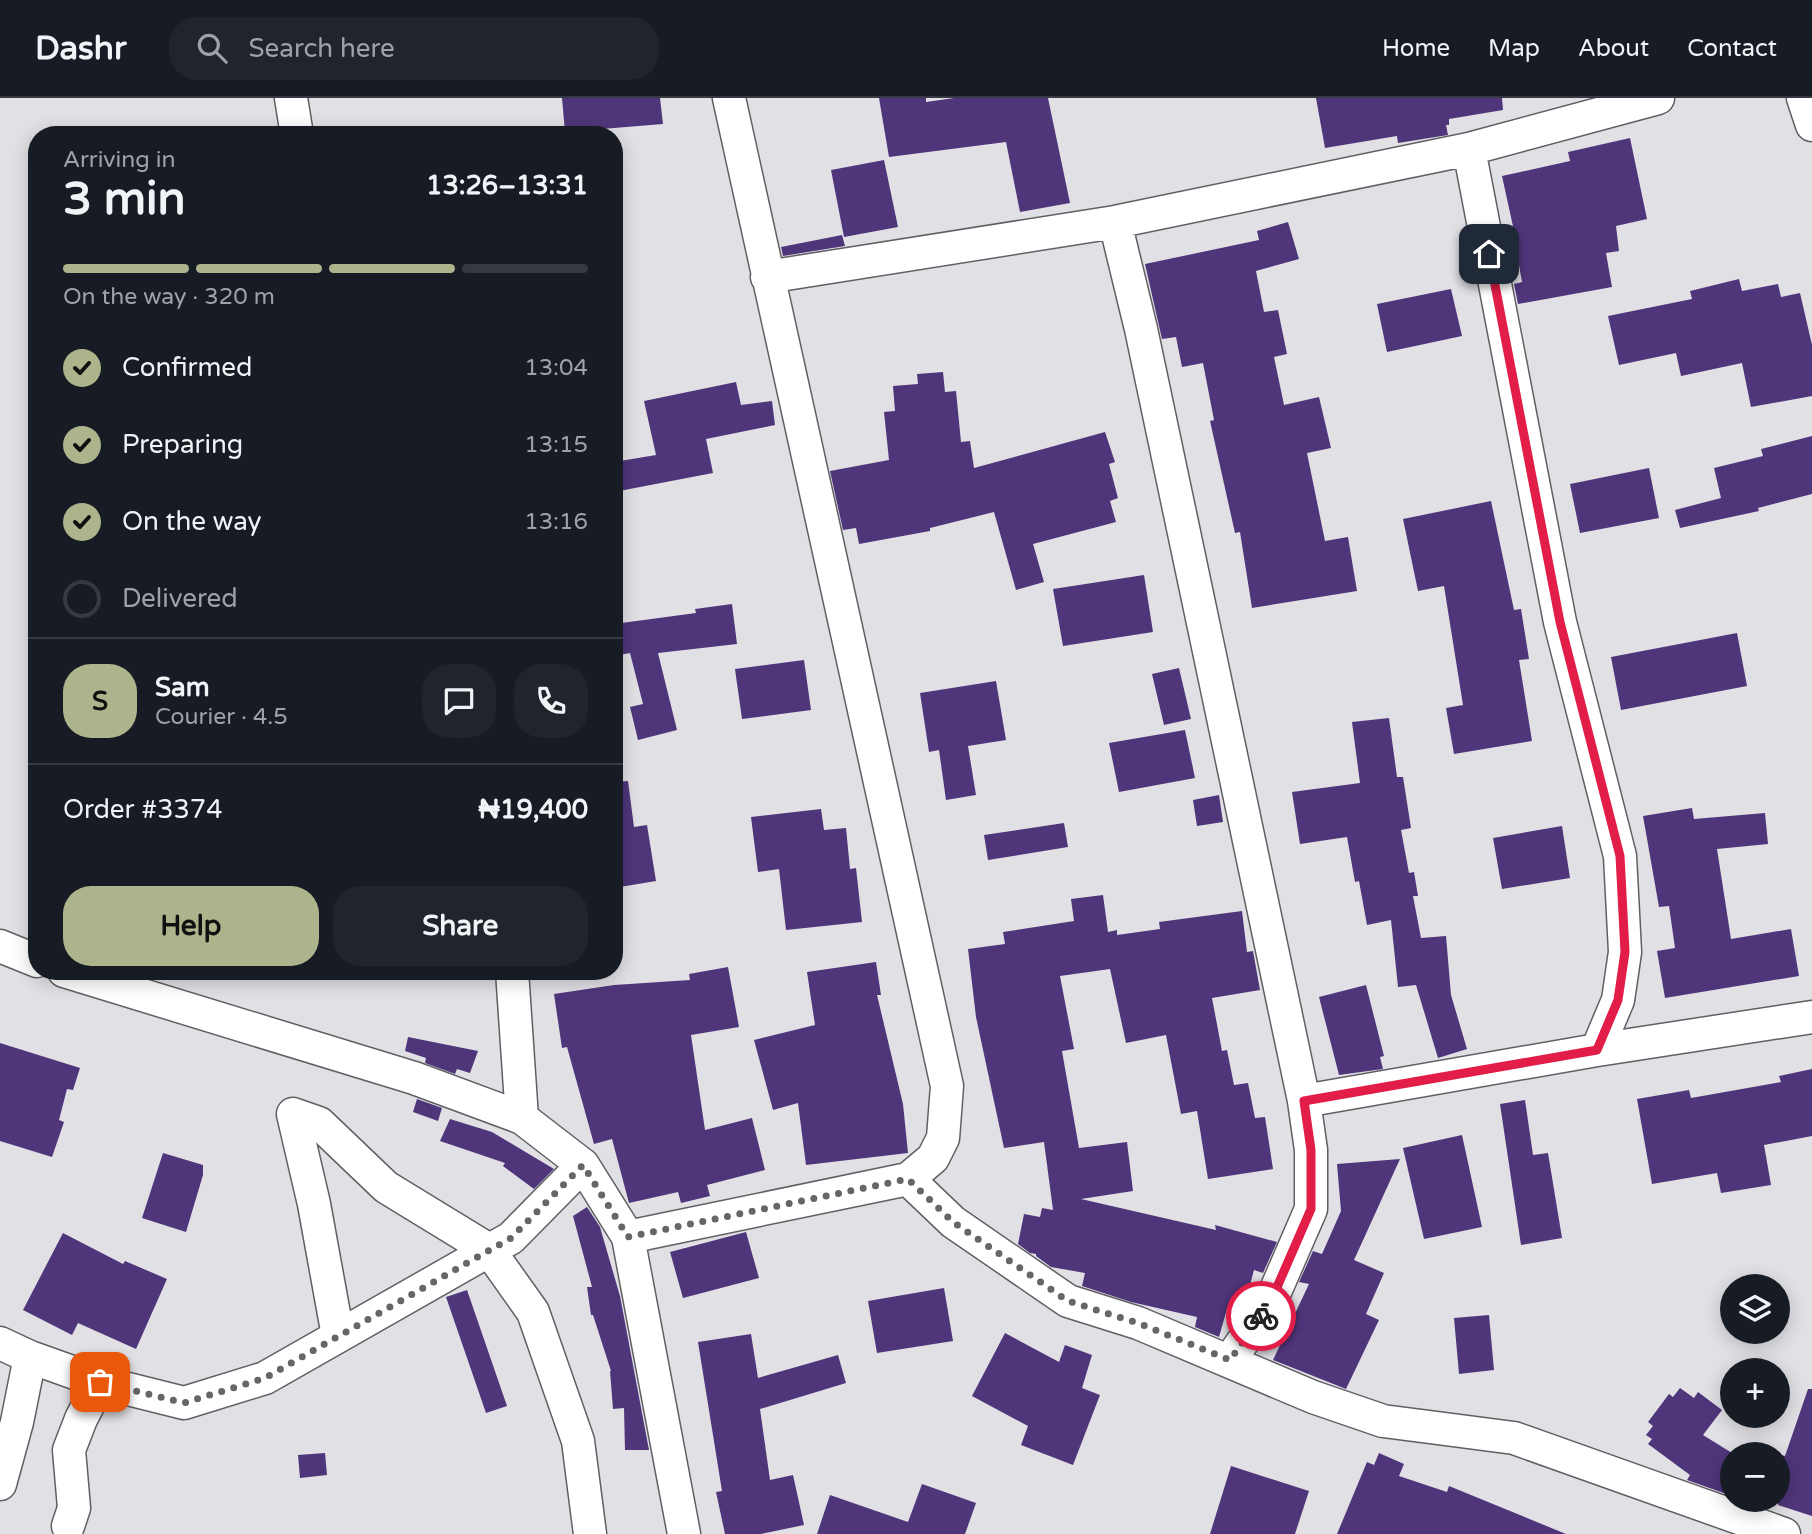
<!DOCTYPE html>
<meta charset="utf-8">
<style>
body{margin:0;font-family:"Varela Round",sans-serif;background:#20242c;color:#f1f3f6;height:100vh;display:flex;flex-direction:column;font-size:26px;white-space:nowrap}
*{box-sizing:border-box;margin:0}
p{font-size:23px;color:#9ea1a6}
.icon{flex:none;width:38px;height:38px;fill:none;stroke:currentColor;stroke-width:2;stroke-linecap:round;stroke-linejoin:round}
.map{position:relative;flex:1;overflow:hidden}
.side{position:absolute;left:28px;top:28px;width:595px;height:854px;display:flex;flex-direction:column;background:#171b24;border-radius:28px;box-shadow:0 4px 18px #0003}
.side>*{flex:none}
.controls{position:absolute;left:1720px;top:1176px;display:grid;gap:14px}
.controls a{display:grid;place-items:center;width:70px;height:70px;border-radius:50%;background:#171b24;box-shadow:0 4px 18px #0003;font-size:35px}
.pin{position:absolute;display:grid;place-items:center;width:60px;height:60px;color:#fff;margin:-30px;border-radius:14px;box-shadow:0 4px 10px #0006}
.courier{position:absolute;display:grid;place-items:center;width:70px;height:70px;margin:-35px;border:5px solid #e11d48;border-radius:50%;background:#fff;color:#222;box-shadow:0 2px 9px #0007}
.overview em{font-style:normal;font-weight:800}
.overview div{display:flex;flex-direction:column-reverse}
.overview{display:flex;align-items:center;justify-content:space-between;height:119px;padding:0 35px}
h1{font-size:46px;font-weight:800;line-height:52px}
.bar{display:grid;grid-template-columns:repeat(4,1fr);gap:10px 7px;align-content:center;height:84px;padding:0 35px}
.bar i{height:9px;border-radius:5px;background:#363941}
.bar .on{background:#adb48c}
.bar p{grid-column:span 4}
.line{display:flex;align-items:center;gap:18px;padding:0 35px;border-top:2px solid #363941}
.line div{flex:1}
.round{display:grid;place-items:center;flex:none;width:74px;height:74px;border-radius:28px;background:#20242c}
ol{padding:0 35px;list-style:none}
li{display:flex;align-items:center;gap:21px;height:77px}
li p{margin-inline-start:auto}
li .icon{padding:7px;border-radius:50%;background:#adb48c;color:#111;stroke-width:4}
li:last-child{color:#9ea1a6}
li i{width:38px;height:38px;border:4px solid #363941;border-radius:50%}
.primary-button{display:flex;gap:14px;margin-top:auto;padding:14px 35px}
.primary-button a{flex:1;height:80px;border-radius:28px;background:#adb48c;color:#111;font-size:28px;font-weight:800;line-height:80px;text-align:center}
.primary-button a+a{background:#20242c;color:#f1f3f6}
header{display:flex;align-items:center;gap:42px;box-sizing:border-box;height:98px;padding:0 35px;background:#171b24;border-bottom:2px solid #363941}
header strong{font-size:33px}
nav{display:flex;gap:38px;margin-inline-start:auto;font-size:24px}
.search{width:490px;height:63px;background:#20242c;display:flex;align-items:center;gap:18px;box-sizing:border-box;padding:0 24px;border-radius:28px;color:#9ea1a6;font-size:26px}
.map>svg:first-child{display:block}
.building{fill:#4f367b}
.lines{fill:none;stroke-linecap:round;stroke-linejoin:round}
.street-casing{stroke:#605f64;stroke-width:35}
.street{stroke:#fff;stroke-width:32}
.done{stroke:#666669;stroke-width:7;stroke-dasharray:0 12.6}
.route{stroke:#e11d48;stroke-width:9}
</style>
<header>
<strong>Dashr</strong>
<div class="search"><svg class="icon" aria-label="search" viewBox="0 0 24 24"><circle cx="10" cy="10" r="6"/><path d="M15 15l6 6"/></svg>Search here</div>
<nav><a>Home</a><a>Map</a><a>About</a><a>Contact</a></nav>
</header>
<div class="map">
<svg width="1812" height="1436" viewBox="0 0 1812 1436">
<rect width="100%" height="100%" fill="#e1e0e5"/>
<path class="building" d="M 562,0 L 660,0 L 663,26 L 565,34 Z
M 879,0 L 926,0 L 926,4 L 954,0 L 1048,0 L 1070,105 L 1020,114 L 1006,44 L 889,59 Z
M 1316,0 L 1502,0 L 1503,12 L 1449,21 L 1449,27 L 1446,27 L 1448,37 L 1398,45 L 1397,38 L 1325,50 Z
M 1630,40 L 1647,121 L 1616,128 L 1619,153 L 1606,155 L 1612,189 L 1518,206 L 1514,186 L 1522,184 L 1517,156 L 1519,156 L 1502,78 L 1570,63 L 1568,54 Z
M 884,62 L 898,129 L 844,139 L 831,72 Z
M 1288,124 L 1299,161 L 1256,173 L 1264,214 L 1278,212 L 1287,256 L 1274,259 L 1284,307 L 1319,299 L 1331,350 L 1307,355 L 1325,443 L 1348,439 L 1357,493 L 1252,510 L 1240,434 L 1235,435 L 1210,323 L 1214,322 L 1203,265 L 1182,269 L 1176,239 L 1162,241 L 1145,166 L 1259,142 L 1257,133 Z
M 842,137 L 845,148 L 783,158 L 781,149 Z
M 1739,181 L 1742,193 L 1778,186 L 1781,199 L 1800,195 L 1812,247 L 1812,298 L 1751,309 L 1742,265 L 1681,278 L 1676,255 L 1619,267 L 1608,218 L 1692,201 L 1690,193 Z
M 1451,191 L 1462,238 L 1387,254 L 1377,206 Z
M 943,274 L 945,294 L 956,293 L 961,344 L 970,343 L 974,370 L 1105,334 L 1115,364 L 1109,366 L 1118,400 L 1110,403 L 1116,424 L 1033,446 L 1044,484 L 1016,492 L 994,414 L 930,430 L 930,433 L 859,446 L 856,430 L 843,432 L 830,373 L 889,362 L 884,314 L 895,313 L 893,288 L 918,286 L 917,276 Z
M 736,284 L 741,307 L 772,303 L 775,327 L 706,341 L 713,375 L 614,394 L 614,364 L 656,357 L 644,303 Z
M 1812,338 L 1812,396 L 1758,410 L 1759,413 L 1680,430 L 1675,412 L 1721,400 L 1714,370 L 1763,358 L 1761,351 Z
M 1649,370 L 1659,420 L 1580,435 L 1570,386 Z
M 1491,403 L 1514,512 L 1521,511 L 1529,561 L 1519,562 L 1532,643 L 1454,656 L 1446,610 L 1463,607 L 1444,488 L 1418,493 L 1403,421 Z
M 1144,477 L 1153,534 L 1063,548 L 1053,491 Z
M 732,506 L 737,546 L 658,555 L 677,632 L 638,642 L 630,609 L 643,606 L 630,555 L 614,558 L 614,526 L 696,515 L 695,511 Z
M 1737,535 L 1747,588 L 1621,612 L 1611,559 Z
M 804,562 L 811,612 L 742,621 L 735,571 Z
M 1179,570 L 1191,621 L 1164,627 L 1152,576 Z
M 996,583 L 1006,642 L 968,648 L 976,697 L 946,702 L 939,652 L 929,654 L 920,595 Z
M 1389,620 L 1397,679 L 1403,679 L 1411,730 L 1401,732 L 1409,775 L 1414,774 L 1418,798 L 1413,798 L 1421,840 L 1446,838 L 1451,897 L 1467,951 L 1438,960 L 1416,887 L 1398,889 L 1391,822 L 1367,827 L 1359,783 L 1355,784 L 1347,739 L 1300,746 L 1292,694 L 1360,685 L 1352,624 Z
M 1185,632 L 1195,680 L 1119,694 L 1109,645 Z
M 628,683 L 634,729 L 647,727 L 656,783 L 614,790 L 614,684 Z
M 1219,697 L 1223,724 L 1197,728 L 1193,702 Z
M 1692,710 L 1694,721 L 1765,715 L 1768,746 L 1717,751 L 1731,841 L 1791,831 L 1799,878 L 1665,900 L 1657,853 L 1675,850 L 1669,808 L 1659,809 L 1643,718 Z
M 821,711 L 824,732 L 846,730 L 850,771 L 856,770 L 862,824 L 786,832 L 779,771 L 758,774 L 751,719 Z
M 1064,725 L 1068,749 L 988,762 L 984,737 Z
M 1562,728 L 1570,780 L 1502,791 L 1493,740 Z
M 1103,797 L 1108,834 L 1117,832 L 1117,837 L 1160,831 L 1159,824 L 1242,813 L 1247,854 L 1253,853 L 1260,892 L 1212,900 L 1222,953 L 1227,952 L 1234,987 L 1248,985 L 1255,1020 L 1265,1019 L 1273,1071 L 1208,1081 L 1197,1013 L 1181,1016 L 1166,937 L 1126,945 L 1110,871 L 1060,878 L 1074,951 L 1062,953 L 1079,1050 L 1127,1044 L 1133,1093 L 1081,1101 L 1216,1132 L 1215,1127 L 1277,1144 L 1263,1175 L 1254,1172 L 1244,1209 L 1240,1215 L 1227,1211 L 1219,1239 L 1195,1229 L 1197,1219 L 1131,1204 L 1082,1188 L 1085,1175 L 1051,1169 L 1036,1158 L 1036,1156 L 1030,1155 L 1018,1146 L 1024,1116 L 1040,1119 L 1042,1110 L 1053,1112 L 1044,1044 L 1004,1050 L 976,919 L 968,851 L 1005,846 L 1003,834 L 1074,823 L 1071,801 Z
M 876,864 L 881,897 L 877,897 L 903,1006 L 908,1055 L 806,1067 L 798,1005 L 773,1012 L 754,942 L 815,927 L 807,874 Z
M 728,869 L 739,929 L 691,937 L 705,1032 L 752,1020 L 765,1072 L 707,1087 L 710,1098 L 681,1105 L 678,1094 L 629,1105 L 612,1041 L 594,1046 L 567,949 L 562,950 L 554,896 L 614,887 L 690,882 L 689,876 Z
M 1366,887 L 1384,958 L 1380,959 L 1383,971 L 1339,977 L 1319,899 Z
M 408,939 L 478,953 L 470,975 L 457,971 L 455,976 L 425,965 L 426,960 L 405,953 Z
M 0,945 L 80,970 L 73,992 L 67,991 L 59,1022 L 64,1024 L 52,1059 L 0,1043 Z
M 1812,971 L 1812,1038 L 1764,1047 L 1771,1087 L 1721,1095 L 1717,1075 L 1652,1086 L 1637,1001 L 1689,992 L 1691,1000 L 1781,984 L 1779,978 Z
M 417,1001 L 442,1010 L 438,1023 L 413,1014 Z
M 1525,1002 L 1533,1057 L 1548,1055 L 1562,1140 L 1521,1147 L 1500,1006 Z
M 450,1021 L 492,1034 L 554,1071 L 534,1091 L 503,1068 L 505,1065 L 440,1043 Z
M 1462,1037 L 1482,1129 L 1424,1141 L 1403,1050 Z
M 163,1055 L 203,1067 L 203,1077 L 186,1134 L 142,1120 Z
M 1400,1061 L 1354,1162 L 1384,1175 L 1366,1216 L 1379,1222 L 1346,1291 L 1273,1262 L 1309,1186 L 1299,1184 L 1313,1153 L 1322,1156 L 1341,1113 L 1337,1066 Z
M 587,1109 L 600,1129 L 620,1198 L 649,1352 L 625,1352 L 624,1310 L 613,1311 L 610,1273 L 611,1273 L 593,1217 L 591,1217 L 587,1189 L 592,1189 L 573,1118 Z
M 746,1134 L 759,1180 L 683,1200 L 670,1154 Z
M 63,1135 L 123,1166 L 125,1163 L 167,1181 L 136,1251 L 78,1225 L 72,1237 L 23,1212 Z
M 944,1190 L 953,1243 L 877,1255 L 868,1203 Z
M 467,1192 L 507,1308 L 486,1315 L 446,1199 Z
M 1489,1217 L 1494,1272 L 1459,1276 L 1454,1220 Z
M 1005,1235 L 1059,1264 L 1065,1247 L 1092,1257 L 1082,1290 L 1100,1297 L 1073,1367 L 1021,1347 L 1028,1328 L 972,1298 Z
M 751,1236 L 758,1280 L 838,1257 L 846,1285 L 760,1311 L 770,1382 L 793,1377 L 804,1427 L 761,1436 L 725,1436 L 716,1394 L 722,1393 L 698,1244 Z
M 1680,1290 L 1694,1300 L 1698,1294 L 1722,1312 L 1703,1337 L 1732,1355 L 1732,1398 L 1687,1382 L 1690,1377 L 1648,1346 L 1652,1341 L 1646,1337 L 1653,1328 L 1648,1324 L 1669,1296 L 1673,1299 Z
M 1808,1291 L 1812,1291 L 1812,1418 L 1778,1407 L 1778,1356 L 1785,1358 Z
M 325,1355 L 327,1377 L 300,1380 L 298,1357 Z
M 1379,1355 L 1404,1366 L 1399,1378 L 1447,1394 L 1449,1388 L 1566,1436 L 1337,1436 L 1367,1364 L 1374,1367 Z
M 1231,1368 L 1309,1393 L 1295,1436 L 1210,1436 Z
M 922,1386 L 976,1405 L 965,1436 L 817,1436 L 830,1397 L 908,1424 Z"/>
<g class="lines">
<defs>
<path id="street" d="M 291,0 L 297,37
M 729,0 L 947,988 L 943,1040 L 933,1060 L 908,1081
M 1803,0 L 1812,27
M 1469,51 L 1560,524 L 1620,758 L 1625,854 L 1618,902 L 1597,952
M 1115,124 L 1141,231 L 1304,1003 L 1311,1052 L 1311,1111 L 1271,1203 L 1230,1262
M 767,179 L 1115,124 L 1469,51 L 1658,0
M 0,848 L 37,863
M 64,873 L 414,980 L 522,1020 L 583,1067 L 628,1139 L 684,1436
M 512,873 L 522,1020
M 1304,1003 L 1597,952 L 1812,919
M 293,1016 L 319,1025 L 386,1089 L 489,1152 L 533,1214 L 578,1343 L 590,1436
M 293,1016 L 314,1106 L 338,1238
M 628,1139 L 908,1081 L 953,1124 L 1068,1203 L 1138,1225 L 1313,1299 L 1383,1323 L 1514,1340 L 1784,1436
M 0,1245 L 30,1259 L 100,1284 L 184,1305 L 265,1280 L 511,1140 L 583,1067
M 0,1386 L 17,1324 L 30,1259
M 68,1428 L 74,1410 L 69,1352 L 81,1321 L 100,1284"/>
</defs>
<use href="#street" class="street-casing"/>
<use href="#street" class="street"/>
</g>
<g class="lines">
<path class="done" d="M 100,1284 L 184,1305 L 265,1280 L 511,1140 L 583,1067 L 628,1139 L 908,1081 L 953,1124 L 1068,1203 L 1138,1225 L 1230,1262 L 1261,1218"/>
<path class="route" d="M 1261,1218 L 1271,1203 L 1311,1111 L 1311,1052 L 1304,1003 L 1597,952 L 1618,902 L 1625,854 L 1620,758 L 1560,524 L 1489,156"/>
</g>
</svg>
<div class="controls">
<a><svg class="icon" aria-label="layers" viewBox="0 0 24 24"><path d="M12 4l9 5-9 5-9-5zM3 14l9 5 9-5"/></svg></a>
<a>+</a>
<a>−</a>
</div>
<div class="pin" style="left:100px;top:1284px;background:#ea580c"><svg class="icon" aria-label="bag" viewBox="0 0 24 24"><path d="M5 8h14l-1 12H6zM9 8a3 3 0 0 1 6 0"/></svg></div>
<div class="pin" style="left:1489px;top:156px;background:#1f2937"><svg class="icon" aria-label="home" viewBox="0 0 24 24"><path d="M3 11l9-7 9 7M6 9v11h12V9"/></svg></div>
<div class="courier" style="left:1261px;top:1218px"><svg class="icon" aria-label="bike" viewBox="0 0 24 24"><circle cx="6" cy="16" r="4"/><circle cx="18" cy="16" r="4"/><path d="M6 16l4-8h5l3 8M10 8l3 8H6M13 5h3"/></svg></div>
<section class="side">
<div class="overview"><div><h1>3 min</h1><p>Arriving in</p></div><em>13:26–13:31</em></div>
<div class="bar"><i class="on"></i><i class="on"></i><i class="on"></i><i></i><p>On the way · 320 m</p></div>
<ol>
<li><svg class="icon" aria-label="check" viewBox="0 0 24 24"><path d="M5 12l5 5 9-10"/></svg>Confirmed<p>13:04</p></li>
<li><svg class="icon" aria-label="check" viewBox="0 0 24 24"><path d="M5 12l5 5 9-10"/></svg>Preparing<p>13:15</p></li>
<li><svg class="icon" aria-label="check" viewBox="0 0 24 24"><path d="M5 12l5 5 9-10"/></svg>On the way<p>13:16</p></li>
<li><i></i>Delivered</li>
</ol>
<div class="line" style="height:126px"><b class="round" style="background:#adb48c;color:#111">S</b><div><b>Sam</b><p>Courier · 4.5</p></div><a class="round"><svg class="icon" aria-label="chat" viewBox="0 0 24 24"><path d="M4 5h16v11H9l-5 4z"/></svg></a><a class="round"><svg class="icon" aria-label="phone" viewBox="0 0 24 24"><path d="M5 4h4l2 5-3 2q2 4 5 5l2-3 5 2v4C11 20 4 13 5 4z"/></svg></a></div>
<div class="line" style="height:91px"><div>Order #3374</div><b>₦19,400</b></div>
<div class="primary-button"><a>Help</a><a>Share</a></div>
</section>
</div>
